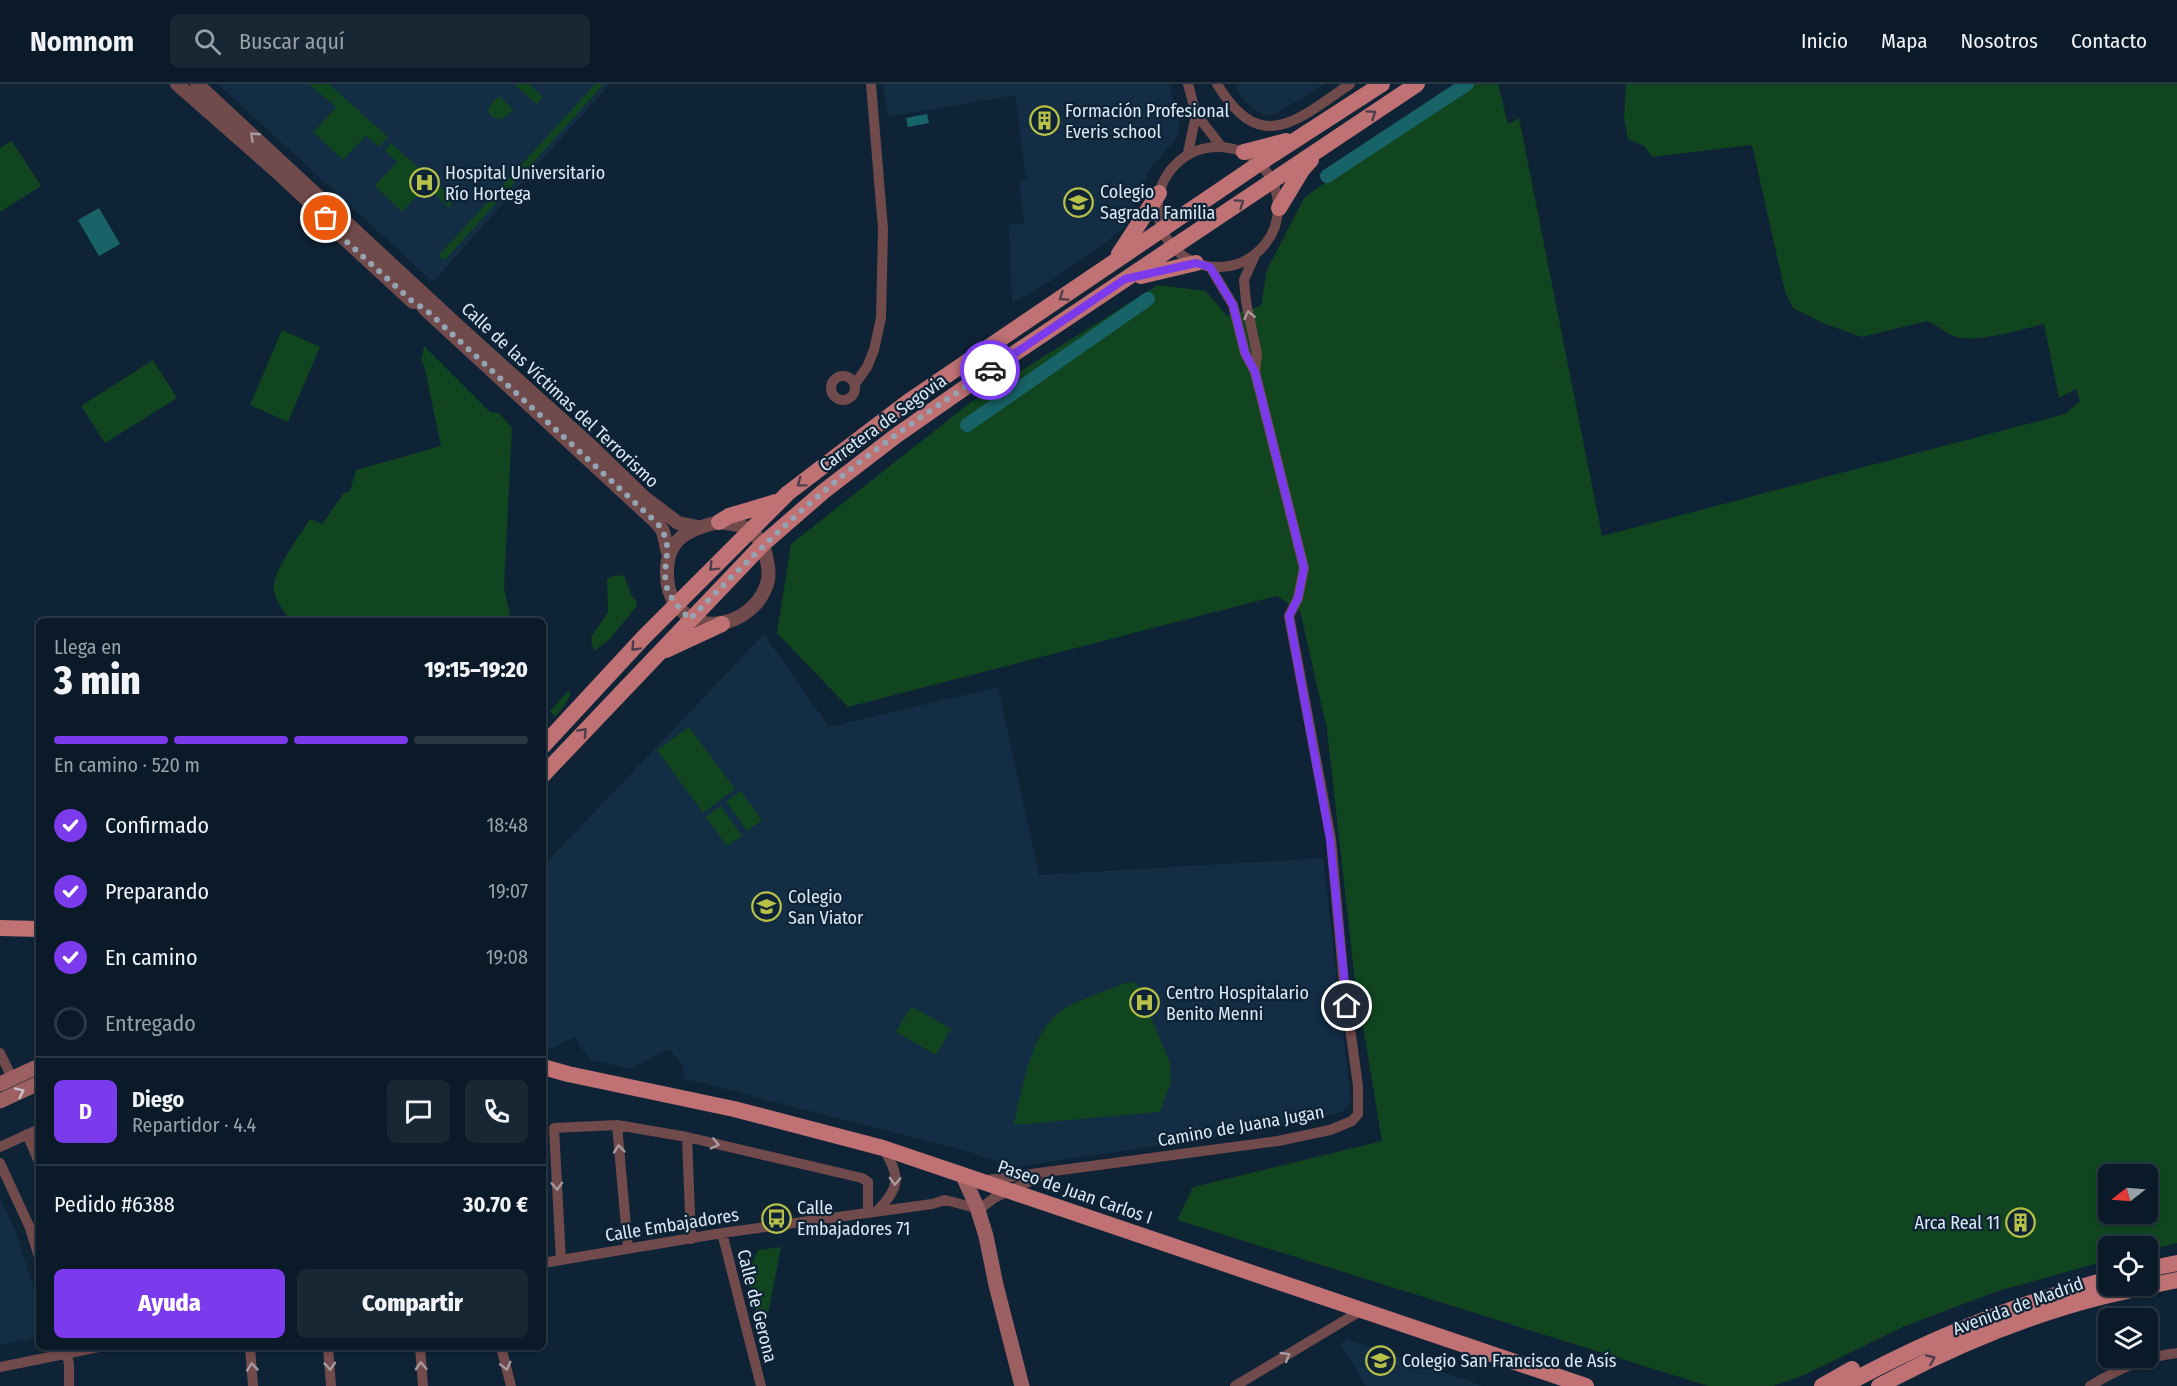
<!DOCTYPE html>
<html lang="es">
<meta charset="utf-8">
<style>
body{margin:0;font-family:"Fira Sans Condensed",sans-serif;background:#182734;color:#f1f3f6;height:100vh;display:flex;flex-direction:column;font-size:22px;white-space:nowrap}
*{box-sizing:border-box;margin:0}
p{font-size:20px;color:#99a1a8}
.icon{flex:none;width:33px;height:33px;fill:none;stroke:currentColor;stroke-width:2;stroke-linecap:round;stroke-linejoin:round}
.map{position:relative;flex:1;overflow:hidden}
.side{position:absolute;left:36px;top:534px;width:510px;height:732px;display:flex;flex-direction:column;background:#0a1a28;border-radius:9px;box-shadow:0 2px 4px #0004,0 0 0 2px #2a3845}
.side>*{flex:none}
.needle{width:39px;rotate:253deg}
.tools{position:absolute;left:2098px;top:1080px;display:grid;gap:12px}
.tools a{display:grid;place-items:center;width:60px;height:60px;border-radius:9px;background:#0a1a28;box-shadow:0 2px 4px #0004,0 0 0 2px #2a3845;font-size:30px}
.pin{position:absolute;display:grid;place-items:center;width:51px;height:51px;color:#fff;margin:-26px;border:3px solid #fff;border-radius:50%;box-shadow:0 2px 6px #0007}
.courier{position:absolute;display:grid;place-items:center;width:60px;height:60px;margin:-30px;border:4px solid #7c3aed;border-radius:50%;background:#fff;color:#222;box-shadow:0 2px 8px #0007}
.head em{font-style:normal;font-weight:800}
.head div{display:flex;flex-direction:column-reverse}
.head{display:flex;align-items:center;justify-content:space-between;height:102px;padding:0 18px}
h1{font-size:39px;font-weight:800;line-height:45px}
.bar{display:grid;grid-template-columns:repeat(4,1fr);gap:9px 6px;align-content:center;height:72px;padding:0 18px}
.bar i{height:8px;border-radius:4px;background:#2a3845}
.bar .active{background:#7c3aed}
.bar p{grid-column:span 4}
.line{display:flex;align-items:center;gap:15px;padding:0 18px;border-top:2px solid #2a3845}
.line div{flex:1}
.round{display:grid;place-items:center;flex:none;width:63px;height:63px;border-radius:9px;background:#182734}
ol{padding:0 18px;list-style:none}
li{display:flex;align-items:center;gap:18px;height:66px}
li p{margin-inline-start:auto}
li .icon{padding:6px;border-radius:50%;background:#7c3aed;color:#fff;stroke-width:4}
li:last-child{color:#99a1a8}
li i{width:33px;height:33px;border:3px solid #2a3845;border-radius:50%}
.button{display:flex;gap:12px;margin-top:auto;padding:12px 18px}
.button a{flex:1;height:69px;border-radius:9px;background:#7c3aed;color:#fff;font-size:24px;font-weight:800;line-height:69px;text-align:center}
.button a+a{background:#182734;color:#f1f3f6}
header{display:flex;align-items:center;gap:36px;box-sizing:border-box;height:84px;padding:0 30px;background:#0a1a28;border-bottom:2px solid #2a3845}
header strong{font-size:28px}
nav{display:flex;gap:33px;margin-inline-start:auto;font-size:21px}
.search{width:420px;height:54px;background:#182734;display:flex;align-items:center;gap:15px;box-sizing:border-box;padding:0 21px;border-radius:9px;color:#99a1a8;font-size:22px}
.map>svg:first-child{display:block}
.built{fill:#122d44}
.green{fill:#104520;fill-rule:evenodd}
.water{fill:#186368}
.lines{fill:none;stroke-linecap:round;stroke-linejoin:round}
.canal{stroke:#186368;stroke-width:14}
.minor{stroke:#714a4b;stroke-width:10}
.tertiary{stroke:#714a4b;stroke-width:14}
.secondary{stroke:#9d6062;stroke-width:15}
.primary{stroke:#bf7173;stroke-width:16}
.oneway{stroke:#4c3e4b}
.oneway2{stroke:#a69aa0}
.oneway3{stroke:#c9c0ca}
.done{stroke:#94a4b2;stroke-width:6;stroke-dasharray:0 10.8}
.route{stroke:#7c3aed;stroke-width:8}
.labels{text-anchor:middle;stroke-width:4.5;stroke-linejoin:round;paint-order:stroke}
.poi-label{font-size:18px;fill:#dce9f6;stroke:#0e2335;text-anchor:start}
.street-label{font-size:18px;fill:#dce9f6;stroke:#0e2335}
</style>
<header>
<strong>Nomnom</strong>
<div class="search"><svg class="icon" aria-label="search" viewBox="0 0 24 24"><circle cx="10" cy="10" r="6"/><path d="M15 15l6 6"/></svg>Buscar aquí</div>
<nav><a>Inicio</a><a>Mapa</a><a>Nosotros</a><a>Contacto</a></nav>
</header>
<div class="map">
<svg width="2177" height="1302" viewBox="0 0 2177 1302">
<rect width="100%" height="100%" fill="#0e2335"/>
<path class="built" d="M 218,0 L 610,0 L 433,198 Z
M 883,0 L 1169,0 L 1180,42 L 1176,55 L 1149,86 L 1127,141 L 1110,155 L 1048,199 L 1012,219 L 1009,140 L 1024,139 L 1019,97 L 1026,95 L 1015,11 L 888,33 Z
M 1235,0 L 1325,0 L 1274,31 L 1264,31 L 1254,25 L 1242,14 Z
M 764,550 L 829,643 L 998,603 L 1039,791 L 1323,774 L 1351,1015 L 1349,1023 L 1341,1028 L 1288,1042 L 1016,1083 L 962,1066 L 685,995 L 683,982 L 669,965 L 630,985 L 591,976 L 583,967 L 575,953 L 546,967 L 543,960 L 543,782 Z
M 0,1114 L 16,1148 L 39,1220 L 39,1253 L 0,1261 Z
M 1347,1255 L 1483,1302 L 1366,1302 L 1340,1260 Z"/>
<path class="green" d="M 309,0 L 329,0 L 388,53 L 379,63 L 366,52 L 343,76 L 313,48 L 336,23 Z
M 514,0 L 529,0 L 543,13 L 536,20 Z
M 595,0 L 604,0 L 445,176 L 439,171 Z
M 1461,0 L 1498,0 L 1508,40 L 1519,34 L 1602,452 L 2065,330 L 2080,317 L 2076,305 L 2059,314 L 2044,240 C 2021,245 1979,259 1956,253 C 1946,250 1937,241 1927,237 L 1862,253 L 1825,240 L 1793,224 L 1785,208 L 1752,61 L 1652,73 L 1644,62 L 1628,55 L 1624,34 L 1626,0 L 2177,0 L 2177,1159 L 2148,1166 L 2148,1162 L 2109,1162 L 2109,1176 L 1998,1207 L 1905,1242 L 1802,1292 L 1773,1302 L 1708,1302 L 1177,1136 L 1193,1103 L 1382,1057 L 1354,888 L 1327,645 L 1300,527 L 1277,512 L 848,623 L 777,549 L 791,460 L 971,318 L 1158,201 L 1206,207 L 1227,232 L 1261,222 L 1267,186 L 1304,114 ZM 2109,1090 L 2148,1090 L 2148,1130 L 2109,1130 Z
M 499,12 L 514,26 L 501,36 L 492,33 L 487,25 Z
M 12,57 L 41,102 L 0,128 L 0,64 Z
M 391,59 L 451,113 L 452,119 L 449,124 L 426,102 L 402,128 L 376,103 L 377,99 L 397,78 L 385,67 Z
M 282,246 L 320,263 L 288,338 L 250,321 Z
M 424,262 L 490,328 L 499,329 L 512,344 L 504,503 L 511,537 L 290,537 C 285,528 276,518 274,507 C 271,488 300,452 310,435 L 322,440 L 344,409 L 350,407 L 356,386 L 441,362 L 424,281 L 421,276 Z
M 153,276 L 177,314 L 105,359 L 81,322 Z
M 615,491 L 624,492 L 632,512 L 637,517 L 636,523 L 609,556 L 594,567 L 591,556 L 592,552 L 608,528 L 607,495 Z
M 568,607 L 571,609 L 564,622 L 555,633 L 550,627 Z
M 689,643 L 735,705 L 703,729 L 657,666 Z
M 741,707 L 762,736 L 747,747 L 726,717 Z
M 721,722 L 742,752 L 727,762 L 706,733 Z
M 1134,898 L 1139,904 L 1170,979 L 1171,998 L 1160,1028 L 1013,1041 C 1023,1006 1029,950 1061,927 C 1074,917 1109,906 1125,899 Z
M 911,922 L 951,945 L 936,971 L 896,948 Z
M 781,1163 L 763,1255 L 745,1185 L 751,1182 L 758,1166 Z"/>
<path class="water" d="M 927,30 L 929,39 L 908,43 L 906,34 Z
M 99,124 L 120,160 L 99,172 L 78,136 Z"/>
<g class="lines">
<path class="canal" d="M 1327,92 L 1467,0
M 967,341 L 1148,215"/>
<path class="minor" d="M 1188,0 L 1196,30 L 1188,69
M 1217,0 C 1261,73 1297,36 1350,0
M 1196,30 L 1221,62
M1158 123a60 60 0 1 1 120 0a60 60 0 1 1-120 0Z
M 1255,171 L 1244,196 L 1246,218 L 1257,270 L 1255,288
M831 304a12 12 0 1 1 24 0a12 12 0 1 1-24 0Z
M 855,300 L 867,283 L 874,266 L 881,234 L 883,145 L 871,0
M 0,969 L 12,994
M 617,1041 L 628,1165
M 27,1050 L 39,1078
M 687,1053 L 691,1155
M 0,1063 L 39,1045
M 0,1079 L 30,1144 L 39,1173
M 987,1096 L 1278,1057 L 1330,1046 L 1352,1037 L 1358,1030 L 1358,1002 L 1344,900 L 1331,755 L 1289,532 L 1298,514 L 1304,484 L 1255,288 L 1245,269 L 1233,221 L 1210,183
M 878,1126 C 901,1102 900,1092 883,1064
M 722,1149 L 761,1302
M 561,1176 L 554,1044 L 617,1041 L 687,1053 L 862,1094 L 868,1098 L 868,1128
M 543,1179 L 722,1149 L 932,1120 L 945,1116 L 980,1125 L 994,1114 L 1037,1094
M 250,1263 L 253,1302
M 328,1263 L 331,1302
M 420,1263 L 423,1302
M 501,1263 L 511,1302
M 66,1264 L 69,1281 L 69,1302
M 0,1283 L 99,1263
M 1235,1302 L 1362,1226
M 2090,1302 C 2118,1285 2144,1273 2177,1269"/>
<path class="tertiary" d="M 177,0 L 277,88 L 326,134 L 347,149
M 197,0 L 459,243 L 590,361 L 645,414 L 678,439 L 698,443
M 335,146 L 413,218
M 411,209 L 425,225 L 657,439 L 663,447 L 668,469
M 719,438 C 728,440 742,440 750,446 C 757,451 763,461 765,468 C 767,477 770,486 768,496 C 759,536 703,558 676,520 C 669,511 667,501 667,490 C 666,455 688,445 719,438 Z"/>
<path class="secondary" d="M 0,1000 L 39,982
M 0,1017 L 39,999
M 962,1090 L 977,1123 L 986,1152 L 996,1201 L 1022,1302"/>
<path class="primary" d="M 1244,68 L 1286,57
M 1279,124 L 1302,86 L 1311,76
M 1119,170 L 1159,109
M 1141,192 L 1196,179
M 719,438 L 729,432 L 776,418
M 666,566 L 722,540
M 543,662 L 644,553 L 788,409 L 909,317 L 1260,79 L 1382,0
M 543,691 L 763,460 L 824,407 L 897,351 L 1003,277 L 1417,0
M 0,844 L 39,845
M 543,983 L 568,990 L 734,1025 L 883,1064 L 1586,1302
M 2148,1185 L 2177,1179
M 1822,1302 L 1852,1285
M 1843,1302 C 1928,1255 2016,1220 2109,1195
M 1879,1302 C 1948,1265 2028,1231 2105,1212 C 2129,1206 2153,1201 2177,1196"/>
</g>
<defs><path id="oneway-chevron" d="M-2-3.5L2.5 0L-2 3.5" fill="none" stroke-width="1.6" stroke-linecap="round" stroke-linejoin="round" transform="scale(1.5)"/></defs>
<g class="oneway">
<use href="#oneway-chevron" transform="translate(1372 30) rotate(-34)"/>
<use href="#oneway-chevron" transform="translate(1240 119) rotate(-35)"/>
<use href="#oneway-chevron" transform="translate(1063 213) rotate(146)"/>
<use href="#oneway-chevron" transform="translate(801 399) rotate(143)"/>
<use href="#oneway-chevron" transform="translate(713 483) rotate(135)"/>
<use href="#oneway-chevron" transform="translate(635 563) rotate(133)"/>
<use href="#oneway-chevron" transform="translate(583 648) rotate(-47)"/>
<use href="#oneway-chevron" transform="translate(1931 1275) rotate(-23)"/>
</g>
<g class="oneway2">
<use href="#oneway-chevron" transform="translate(254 52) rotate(-137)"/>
<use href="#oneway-chevron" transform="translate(1249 231) rotate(-102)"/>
<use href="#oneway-chevron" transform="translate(715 1060) rotate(13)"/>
<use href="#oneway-chevron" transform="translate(619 1065) rotate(-95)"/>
<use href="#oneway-chevron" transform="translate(895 1097) rotate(92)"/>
<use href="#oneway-chevron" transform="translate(557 1102) rotate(87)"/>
<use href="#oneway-chevron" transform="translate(1286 1272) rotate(-31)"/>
<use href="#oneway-chevron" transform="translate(330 1282) rotate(86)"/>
<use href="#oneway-chevron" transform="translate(421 1282) rotate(-93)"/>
<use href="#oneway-chevron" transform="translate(506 1282) rotate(76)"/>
<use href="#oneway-chevron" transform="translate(252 1283) rotate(-96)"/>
</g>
<use class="oneway3" href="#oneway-chevron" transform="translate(20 1008) rotate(-25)"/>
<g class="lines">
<path class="done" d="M 326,134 L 335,147 L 413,218 L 425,225 L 657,439 C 677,464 660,479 667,504 C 671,516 681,526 690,535 C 733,491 776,448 823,408 C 875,363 933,325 990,286"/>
<path class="route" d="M 990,286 L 1125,195 L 1196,179 L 1210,183 L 1233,221 L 1245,269 L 1255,288 L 1304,484 L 1298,514 L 1289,532 L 1330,755 L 1347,922"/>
</g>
<defs>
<symbol id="building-ring" viewBox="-11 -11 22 22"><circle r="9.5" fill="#0e2335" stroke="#b8c147" stroke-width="1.5"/><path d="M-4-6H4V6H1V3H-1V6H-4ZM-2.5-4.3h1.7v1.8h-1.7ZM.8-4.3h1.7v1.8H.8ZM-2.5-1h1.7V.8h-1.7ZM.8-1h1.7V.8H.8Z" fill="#b8c147"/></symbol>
<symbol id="hospital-ring" viewBox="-11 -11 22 22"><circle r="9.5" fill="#0e2335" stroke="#b8c147" stroke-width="1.5"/><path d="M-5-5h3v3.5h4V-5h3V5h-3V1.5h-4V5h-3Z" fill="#b8c147"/></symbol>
<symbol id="school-ring" viewBox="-11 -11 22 22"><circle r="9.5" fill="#0e2335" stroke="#b8c147" stroke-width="1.5"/><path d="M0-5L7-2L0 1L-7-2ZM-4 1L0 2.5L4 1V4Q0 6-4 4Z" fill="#b8c147"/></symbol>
<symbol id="bus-ring" viewBox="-11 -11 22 22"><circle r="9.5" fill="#0e2335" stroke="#b8c147" stroke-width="1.5"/><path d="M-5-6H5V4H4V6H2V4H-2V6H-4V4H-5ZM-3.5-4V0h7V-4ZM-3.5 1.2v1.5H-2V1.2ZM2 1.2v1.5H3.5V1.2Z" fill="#b8c147"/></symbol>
</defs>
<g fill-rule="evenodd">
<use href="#building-ring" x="1028" y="20" width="33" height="33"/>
<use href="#hospital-ring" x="408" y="82" width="33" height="33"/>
<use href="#school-ring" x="1062" y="102" width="33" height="33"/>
<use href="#school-ring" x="750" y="806" width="33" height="33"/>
<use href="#hospital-ring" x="1128" y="902" width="33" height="33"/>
<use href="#bus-ring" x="760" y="1118" width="33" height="33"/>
<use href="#building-ring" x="2004" y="1122" width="33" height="33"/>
<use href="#school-ring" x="1364" y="1260" width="33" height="33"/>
</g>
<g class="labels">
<g class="poi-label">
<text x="1065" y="33">Formación Profesional<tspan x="1065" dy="21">Everis school</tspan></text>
<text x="445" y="95">Hospital Universitario<tspan x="445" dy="21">Río Hortega</tspan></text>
<text x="1100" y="114">Colegio<tspan x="1100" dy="21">Sagrada Familia</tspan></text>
<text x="788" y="819">Colegio<tspan x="788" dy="21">San Viator</tspan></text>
<text x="1166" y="915">Centro Hospitalario<tspan x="1166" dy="21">Benito Menni</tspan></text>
<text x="797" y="1130">Calle<tspan x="797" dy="21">Embajadores 71</tspan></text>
<text x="2000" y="1145" text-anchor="end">Arca Real 11</text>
<text x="1402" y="1283">Colegio San Francisco de Asís</text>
</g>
<g class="street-label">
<text transform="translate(560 311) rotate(43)" y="6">Calle de las Víctimas del Terrorismo</text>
<text transform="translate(883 339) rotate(-36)" y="6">Carretera de Segovia</text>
<text transform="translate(1241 1042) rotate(-10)" y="6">Camino de Juana Jugan</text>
<text transform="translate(1075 1108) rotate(19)" y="6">Paseo de Juan Carlos I</text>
<text transform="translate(672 1141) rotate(-9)" y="6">Calle Embajadores</text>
<text transform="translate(757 1222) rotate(76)" y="6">Calle de Gerona</text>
<text transform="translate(2018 1222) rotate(-20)" y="6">Avenida de Madrid</text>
</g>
</g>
</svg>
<div class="tools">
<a><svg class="needle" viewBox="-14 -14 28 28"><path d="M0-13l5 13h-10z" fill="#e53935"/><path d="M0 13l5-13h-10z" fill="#99a1a8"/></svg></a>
<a><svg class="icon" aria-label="locate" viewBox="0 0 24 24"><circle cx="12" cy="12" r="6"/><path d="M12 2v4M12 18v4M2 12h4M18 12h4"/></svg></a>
<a><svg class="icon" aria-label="layers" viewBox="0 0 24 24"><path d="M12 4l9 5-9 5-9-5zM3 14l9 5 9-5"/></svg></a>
</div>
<div class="pin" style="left:326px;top:134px;background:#ea580c"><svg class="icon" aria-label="bag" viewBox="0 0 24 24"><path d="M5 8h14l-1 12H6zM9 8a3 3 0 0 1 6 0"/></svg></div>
<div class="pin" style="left:1347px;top:922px;background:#1f2937"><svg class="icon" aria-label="home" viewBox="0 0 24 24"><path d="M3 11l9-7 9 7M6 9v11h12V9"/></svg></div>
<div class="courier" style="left:990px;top:286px"><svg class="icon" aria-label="car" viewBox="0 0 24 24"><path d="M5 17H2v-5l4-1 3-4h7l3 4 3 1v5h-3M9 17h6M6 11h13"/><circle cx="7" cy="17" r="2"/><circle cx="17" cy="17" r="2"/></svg></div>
<section class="side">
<div class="head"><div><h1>3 min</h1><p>Llega en</p></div><em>19:15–19:20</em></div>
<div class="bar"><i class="active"></i><i class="active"></i><i class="active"></i><i></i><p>En camino · 520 m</p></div>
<ol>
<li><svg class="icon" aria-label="check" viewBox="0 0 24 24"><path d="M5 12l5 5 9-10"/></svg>Confirmado<p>18:48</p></li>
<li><svg class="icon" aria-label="check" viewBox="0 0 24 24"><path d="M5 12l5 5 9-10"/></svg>Preparando<p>19:07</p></li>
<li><svg class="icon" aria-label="check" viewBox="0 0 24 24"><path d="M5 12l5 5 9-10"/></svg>En camino<p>19:08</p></li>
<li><i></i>Entregado</li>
</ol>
<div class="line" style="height:108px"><b class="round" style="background:#7c3aed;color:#fff">D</b><div><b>Diego</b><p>Repartidor · 4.4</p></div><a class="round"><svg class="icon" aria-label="chat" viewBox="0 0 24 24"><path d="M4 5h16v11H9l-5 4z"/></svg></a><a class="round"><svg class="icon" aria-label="phone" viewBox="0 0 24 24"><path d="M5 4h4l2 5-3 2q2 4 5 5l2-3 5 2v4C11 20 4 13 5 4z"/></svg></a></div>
<div class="line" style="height:78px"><div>Pedido #6388</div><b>30.70 €</b></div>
<div class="button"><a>Ayuda</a><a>Compartir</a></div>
</section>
</div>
